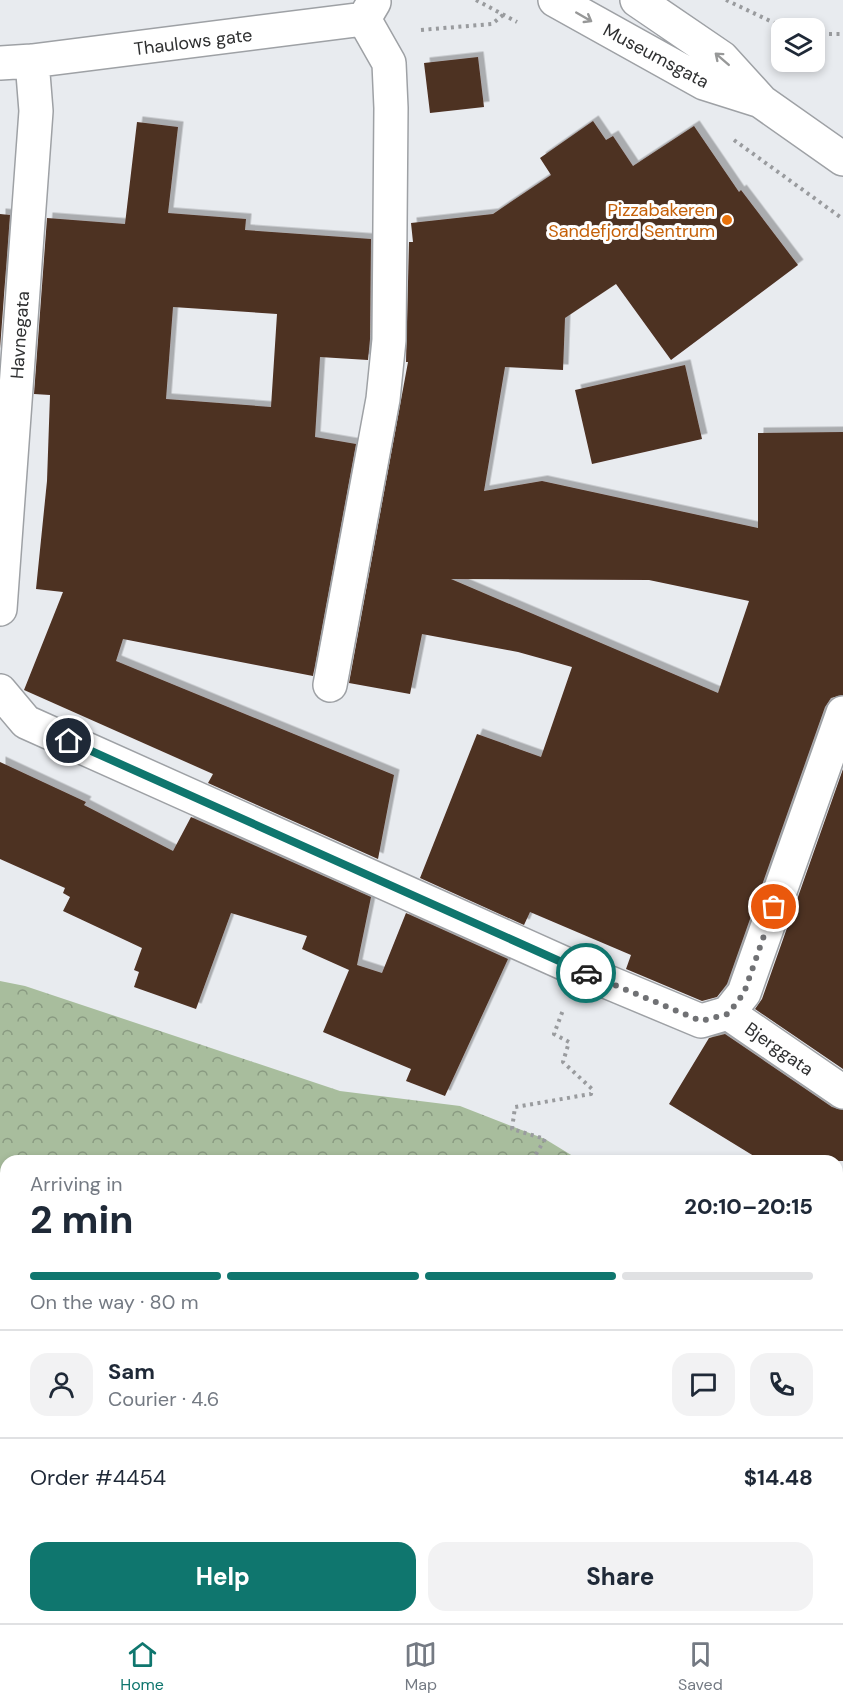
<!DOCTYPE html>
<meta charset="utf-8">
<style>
body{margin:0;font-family:"DM Sans",sans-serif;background:#f2f2f3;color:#1f2937;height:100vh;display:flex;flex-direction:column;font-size:22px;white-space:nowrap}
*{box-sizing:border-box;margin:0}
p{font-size:20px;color:#747a83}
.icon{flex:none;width:33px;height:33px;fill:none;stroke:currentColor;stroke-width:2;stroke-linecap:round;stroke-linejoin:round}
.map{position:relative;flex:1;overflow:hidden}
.panel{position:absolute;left:0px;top:1155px;width:843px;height:468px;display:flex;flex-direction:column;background:#fff;border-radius:18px 18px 0 0;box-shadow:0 3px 9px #0003}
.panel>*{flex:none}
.tools{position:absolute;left:771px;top:18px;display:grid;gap:12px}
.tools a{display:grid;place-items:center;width:54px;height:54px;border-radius:12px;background:#fff;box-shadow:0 3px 9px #0003;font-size:30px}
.pin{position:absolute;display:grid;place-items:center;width:51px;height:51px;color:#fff;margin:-26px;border:3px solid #fff;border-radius:50%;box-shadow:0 2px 6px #0007}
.courier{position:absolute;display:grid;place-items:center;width:60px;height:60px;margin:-30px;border:4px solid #0f766e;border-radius:50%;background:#fff;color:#222;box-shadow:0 2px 8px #0007}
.overview em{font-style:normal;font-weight:800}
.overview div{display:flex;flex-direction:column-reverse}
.overview{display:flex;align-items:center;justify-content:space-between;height:102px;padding:0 30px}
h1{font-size:39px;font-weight:800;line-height:45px}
.bar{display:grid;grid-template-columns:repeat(4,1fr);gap:9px 6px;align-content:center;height:72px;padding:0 30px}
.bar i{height:8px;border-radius:4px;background:#e0e1e3}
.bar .on{background:#0f766e}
.bar p{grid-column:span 4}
.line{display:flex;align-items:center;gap:15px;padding:0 30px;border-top:2px solid #e0e1e3}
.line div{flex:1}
.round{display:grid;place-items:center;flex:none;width:63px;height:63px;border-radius:18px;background:#f2f2f3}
.button{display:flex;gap:12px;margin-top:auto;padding:12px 30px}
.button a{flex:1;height:69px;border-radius:18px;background:#0f766e;color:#fff;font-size:24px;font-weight:800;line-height:69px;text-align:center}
.button a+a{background:#f2f2f3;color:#1f2937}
.menu{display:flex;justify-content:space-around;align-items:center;height:84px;border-top:2px solid #e0e1e3;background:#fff;font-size:16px;color:#747a83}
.menu a{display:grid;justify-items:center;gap:3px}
.menu .on{color:#0f766e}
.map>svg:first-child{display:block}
.forest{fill:url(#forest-crowns)}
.building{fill:#4e3022;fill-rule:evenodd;filter:url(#shadow)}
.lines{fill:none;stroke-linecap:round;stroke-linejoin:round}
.minor-casing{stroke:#9ea1a5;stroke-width:36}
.path{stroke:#999b9e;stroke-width:4;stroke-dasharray:3 4.5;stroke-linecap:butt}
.minor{stroke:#fff;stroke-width:33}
.oneway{stroke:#979898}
.done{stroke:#707174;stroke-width:6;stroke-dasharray:0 10.8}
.route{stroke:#0f766e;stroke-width:8}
.food-dot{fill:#e8710a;stroke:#fff;stroke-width:2}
.labels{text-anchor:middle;stroke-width:6;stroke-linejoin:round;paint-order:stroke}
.street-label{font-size:18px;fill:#2f3031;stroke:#fff}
.food-label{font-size:18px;fill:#c56008;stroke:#fff;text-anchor:end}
</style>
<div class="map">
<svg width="843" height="1623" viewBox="0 0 843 1623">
<defs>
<pattern id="forest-crowns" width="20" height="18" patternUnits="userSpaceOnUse" patternTransform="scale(1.5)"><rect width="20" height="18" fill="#a8bd9d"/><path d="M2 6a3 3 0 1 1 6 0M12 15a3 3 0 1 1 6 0" fill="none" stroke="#899a81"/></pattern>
<filter id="shadow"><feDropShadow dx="5.5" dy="-5.5" stdDeviation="0" flood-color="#0004"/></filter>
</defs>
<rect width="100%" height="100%" fill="#e8ebef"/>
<path class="forest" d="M 0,981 L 25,986 L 340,1091 L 460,1106 L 545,1139 L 581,1161 L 6,1161 L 6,1617 L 837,1617 L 837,1471 L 843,1483 L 843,1623 L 0,1623 Z"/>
<path class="building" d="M 478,57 L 484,107 L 430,113 L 424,63 Z
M 593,121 L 606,140 L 613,136 L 633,166 L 694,126 L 739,192 L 741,190 L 798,265 L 671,360 L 616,284 L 565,318 L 563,370 L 505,367 L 484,491 L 542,481 L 758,528 L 758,433 L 843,432 L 843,695 L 831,698 L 825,707 L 727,984 L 717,997 L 702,1001 L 626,969 L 631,955 L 530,912 L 524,925 L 420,878 L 477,734 L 541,757 L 572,667 L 518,652 L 422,634 L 410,694 L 349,683 L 408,362 L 406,362 L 409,242 L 413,242 L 411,223 L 493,214 L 551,175 L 540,158 ZM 451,579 L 649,580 L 749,601 L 718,693 Z
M 137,122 L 178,127 L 168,213 L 246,219 L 245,230 L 371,239 L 370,339 L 368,360 L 320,357 L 315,437 L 356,444 L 313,676 L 123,639 L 116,661 L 394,775 L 378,859 L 208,783 L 213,774 L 24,690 L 63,592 L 36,589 L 47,481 L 50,395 L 34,394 L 47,218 L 125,224 ZM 173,307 L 277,314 L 271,407 L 166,399 Z
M 0,214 L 10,215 L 0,349 Z
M 685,365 L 702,439 L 592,464 L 575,390 Z
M 0,762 L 86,802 L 84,805 L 173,851 L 191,817 L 371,897 L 357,965 L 382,973 L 406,913 L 508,959 L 445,1096 L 406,1081 L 411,1069 L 323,1032 L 349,970 L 302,949 L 307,936 L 231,913 L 196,1009 L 134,987 L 139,972 L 134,970 L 142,948 L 63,911 L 70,897 L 63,893 L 65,888 L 0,859 Z
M 843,769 L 843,1069 L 755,1009 L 762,999 Z
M 725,1034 L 832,1107 L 843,1110 L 843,1161 L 762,1161 L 669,1104 L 709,1038 Z"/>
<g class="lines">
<defs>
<path id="minor" d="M 555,0 L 704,83 L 761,101
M 637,0 L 722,58 L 762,102 L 843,159
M 0,63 L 32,61 L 364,19 L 374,2
M 0,609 L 36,111 L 32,61
M 330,685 L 383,399 L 389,340 L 391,108 L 389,63 L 364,19
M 0,691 L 26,722 L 579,970 L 701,1021 L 728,1013
M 728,1013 L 744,993 L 843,713
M 728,1013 L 843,1092"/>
</defs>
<use href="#minor" class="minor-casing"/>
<path class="path" d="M 476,0 L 517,22
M 726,0 L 785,28
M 421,30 L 492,24 L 503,15
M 814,34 L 843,34
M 734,140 L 843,219
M 532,1161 L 545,1139 L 512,1129 L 515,1107 L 591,1094 L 592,1089 L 563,1062 L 569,1042 L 554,1034 L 563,1010
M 0,1275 L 6,1281
M 618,1617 L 620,1623
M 250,1623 L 256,1617"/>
<use href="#minor" class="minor"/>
</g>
<defs><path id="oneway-shaft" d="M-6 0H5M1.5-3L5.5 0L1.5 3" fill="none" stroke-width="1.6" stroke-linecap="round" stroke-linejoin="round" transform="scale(1.5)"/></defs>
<g class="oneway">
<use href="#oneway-shaft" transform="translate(584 17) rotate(30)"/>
<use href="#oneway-shaft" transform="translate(722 59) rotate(-139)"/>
</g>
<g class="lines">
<path class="done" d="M 586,973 L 701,1021 L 728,1014 L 744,993 L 774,907"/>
<path class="route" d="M 69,741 L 586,973"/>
</g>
<circle class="food-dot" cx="727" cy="220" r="6"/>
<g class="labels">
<g class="street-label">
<text transform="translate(193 42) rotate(-7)" y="6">Thaulows gate</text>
<text transform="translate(656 56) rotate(28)" y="6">Museumsgata</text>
<text transform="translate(20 335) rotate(-86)" y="6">Havnegata</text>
<text transform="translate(779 1049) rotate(35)" y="6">Bjerggata</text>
</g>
<g class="food-label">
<text x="715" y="216">Pizzabakeren<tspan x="715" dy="21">Sandefjord Sentrum</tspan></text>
</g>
</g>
</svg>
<div class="tools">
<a><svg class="icon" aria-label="layers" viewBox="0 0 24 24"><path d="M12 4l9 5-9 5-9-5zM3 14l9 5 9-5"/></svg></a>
</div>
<div class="pin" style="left:774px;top:907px;background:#ea580c"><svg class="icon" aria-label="bag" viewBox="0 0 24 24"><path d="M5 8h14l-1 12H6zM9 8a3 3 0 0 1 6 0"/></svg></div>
<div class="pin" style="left:69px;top:741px;background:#1f2937"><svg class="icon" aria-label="home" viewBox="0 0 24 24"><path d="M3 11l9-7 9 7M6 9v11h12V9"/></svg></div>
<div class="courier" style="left:586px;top:973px"><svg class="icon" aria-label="car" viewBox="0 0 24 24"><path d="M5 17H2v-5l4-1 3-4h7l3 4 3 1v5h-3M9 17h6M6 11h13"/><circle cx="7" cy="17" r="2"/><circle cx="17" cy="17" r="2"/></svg></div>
<section class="panel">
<div class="overview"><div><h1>2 min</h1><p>Arriving in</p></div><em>20:10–20:15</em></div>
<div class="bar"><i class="on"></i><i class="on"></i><i class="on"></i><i></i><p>On the way · 80 m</p></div>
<div class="line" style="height:108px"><a class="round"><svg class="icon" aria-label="person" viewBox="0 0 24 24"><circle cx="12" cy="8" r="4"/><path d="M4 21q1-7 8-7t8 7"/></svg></a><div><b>Sam</b><p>Courier · 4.6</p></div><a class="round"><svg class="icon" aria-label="chat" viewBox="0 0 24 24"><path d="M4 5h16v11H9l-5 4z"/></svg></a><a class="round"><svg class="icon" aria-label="phone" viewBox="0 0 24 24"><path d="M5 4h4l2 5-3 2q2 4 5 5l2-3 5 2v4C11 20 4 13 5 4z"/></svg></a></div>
<div class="line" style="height:78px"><div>Order #4454</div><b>$14.48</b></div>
<div class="button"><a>Help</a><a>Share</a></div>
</section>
</div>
<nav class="menu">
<a class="on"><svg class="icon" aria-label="home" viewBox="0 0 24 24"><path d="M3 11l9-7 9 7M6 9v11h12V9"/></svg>Home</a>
<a><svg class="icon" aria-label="map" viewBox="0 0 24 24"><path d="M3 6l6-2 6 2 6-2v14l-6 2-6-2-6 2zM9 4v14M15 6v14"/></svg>Map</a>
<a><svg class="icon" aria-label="saved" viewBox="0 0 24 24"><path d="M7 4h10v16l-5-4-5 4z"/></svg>Saved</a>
</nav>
